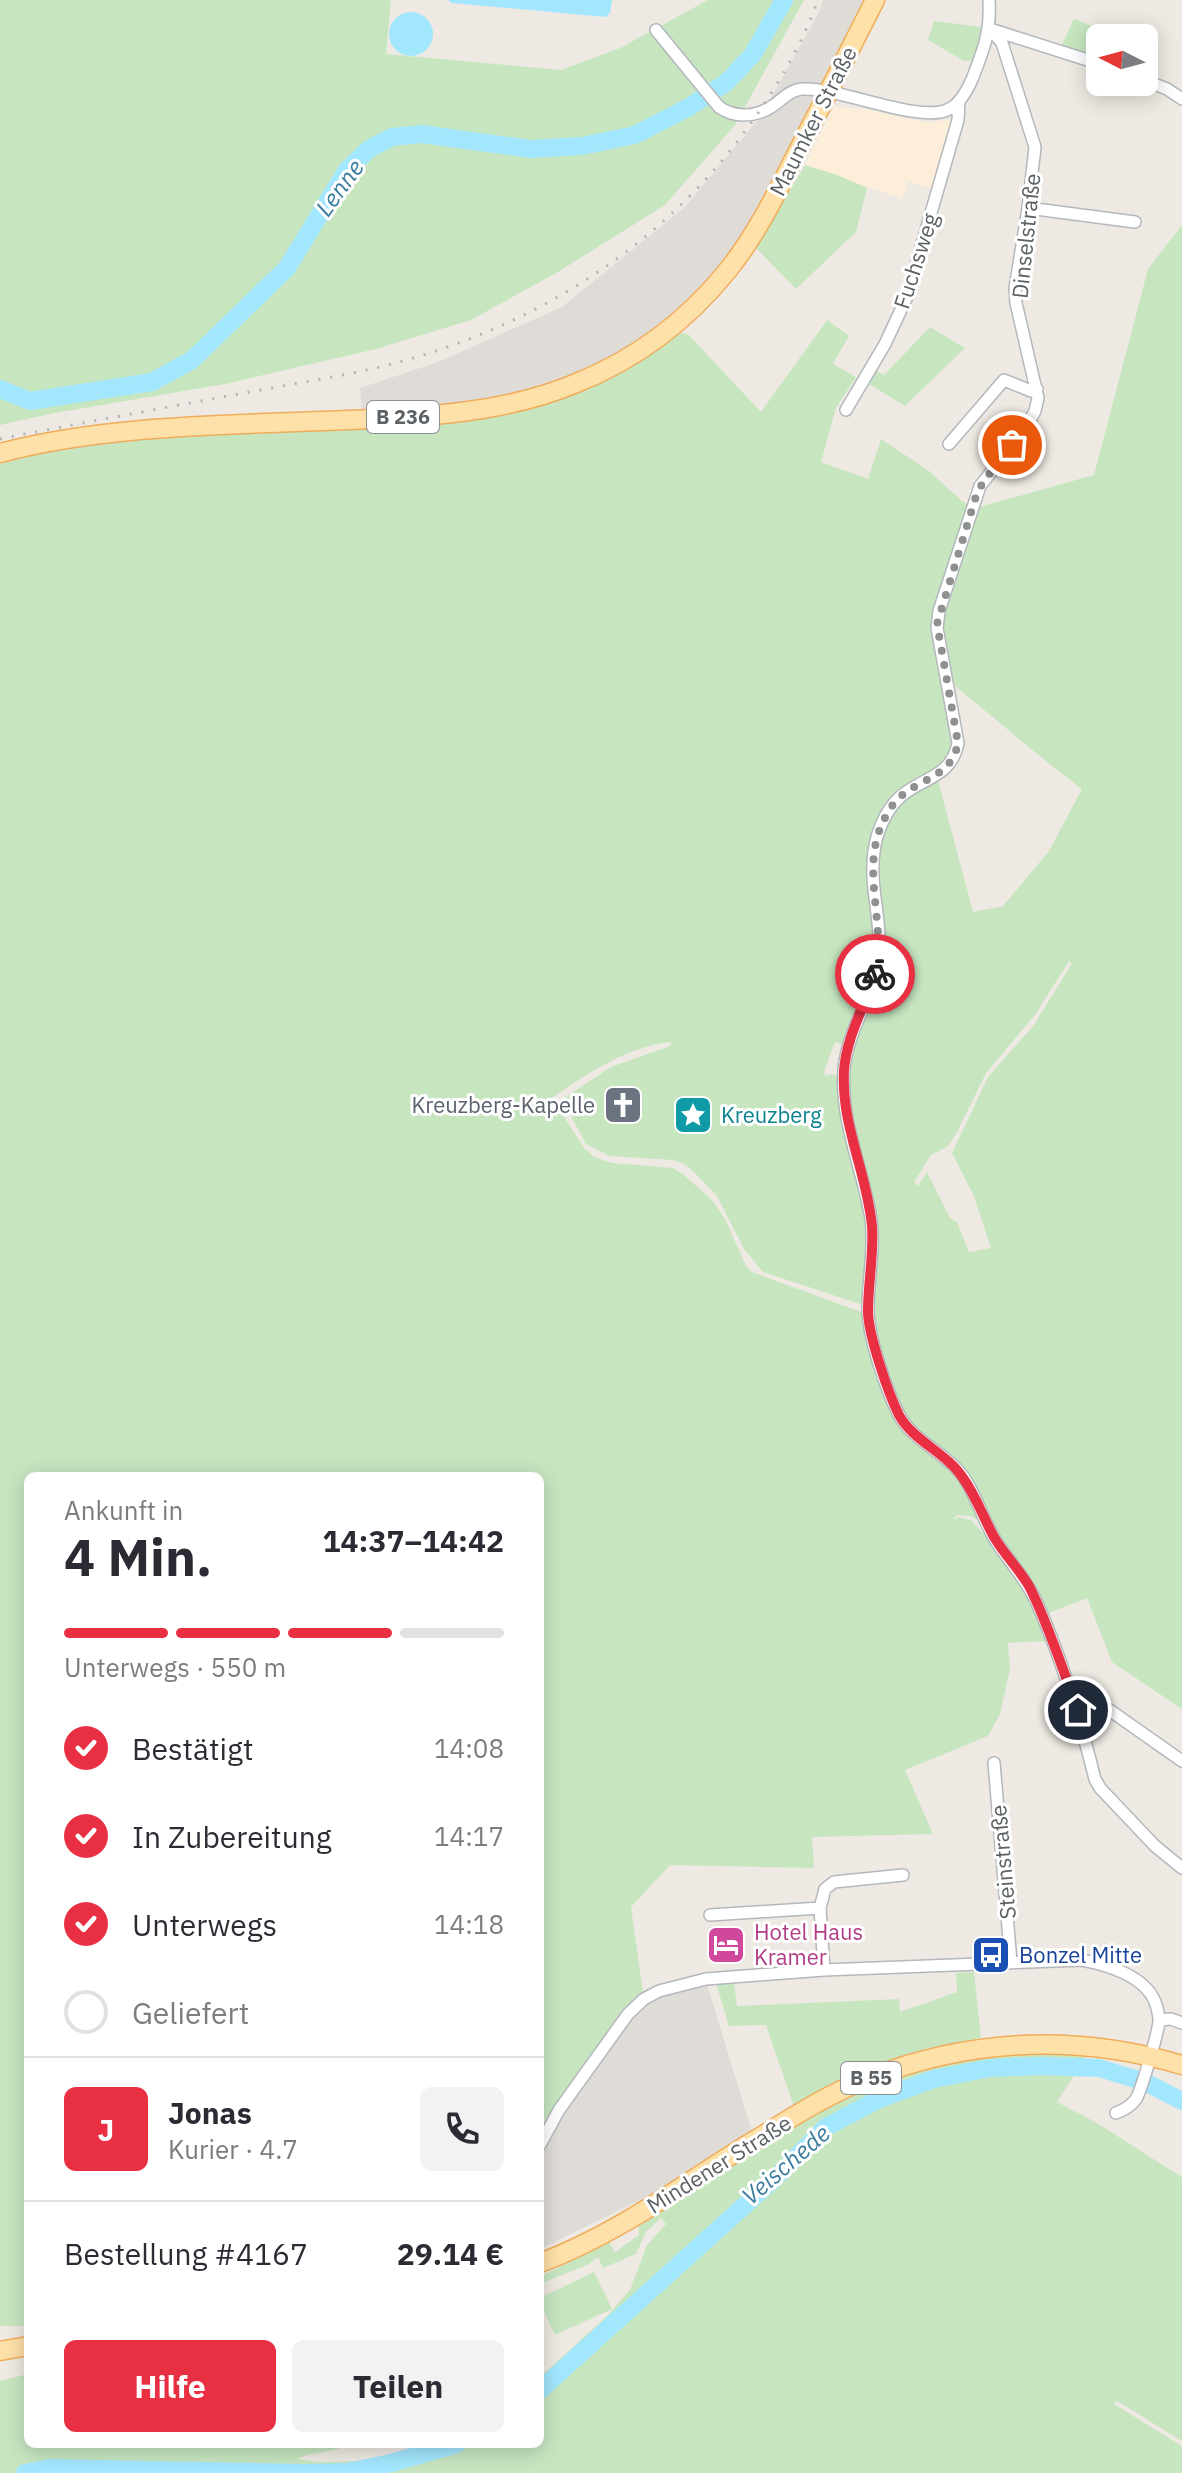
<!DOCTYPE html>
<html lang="de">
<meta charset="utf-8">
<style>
body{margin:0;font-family:"IBM Plex Sans",sans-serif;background:#f2f2f3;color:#2b2b33;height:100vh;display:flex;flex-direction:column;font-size:30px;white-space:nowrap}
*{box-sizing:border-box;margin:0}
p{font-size:26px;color:#7c7c81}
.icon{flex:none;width:44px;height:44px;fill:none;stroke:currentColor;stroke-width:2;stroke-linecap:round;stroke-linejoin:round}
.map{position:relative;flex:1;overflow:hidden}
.sheet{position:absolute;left:24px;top:1472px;width:520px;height:976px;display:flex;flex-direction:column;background:#fff;border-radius:12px;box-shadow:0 4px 20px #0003}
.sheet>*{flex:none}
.needle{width:52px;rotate:276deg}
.fabs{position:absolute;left:1086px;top:24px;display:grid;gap:16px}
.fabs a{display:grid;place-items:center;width:72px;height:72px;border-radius:12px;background:#fff;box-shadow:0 4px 20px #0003;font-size:40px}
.pin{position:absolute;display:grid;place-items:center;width:68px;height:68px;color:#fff;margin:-34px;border:4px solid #fff;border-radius:50%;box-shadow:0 2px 8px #0007}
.courier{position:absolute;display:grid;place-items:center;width:80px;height:80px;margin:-40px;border:6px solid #e83042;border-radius:50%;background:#fff;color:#222;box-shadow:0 2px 10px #0007}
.overview em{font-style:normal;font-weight:700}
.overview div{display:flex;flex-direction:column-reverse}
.overview{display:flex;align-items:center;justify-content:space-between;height:136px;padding:0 40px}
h1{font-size:52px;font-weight:700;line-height:60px}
.bar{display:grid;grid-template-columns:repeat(4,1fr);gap:12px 8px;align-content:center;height:96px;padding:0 40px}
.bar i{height:10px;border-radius:6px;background:#e1e1e2}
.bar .active{background:#e83042}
.bar p{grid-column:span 4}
.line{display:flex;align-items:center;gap:20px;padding:0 40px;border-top:2px solid #e1e1e2}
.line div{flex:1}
.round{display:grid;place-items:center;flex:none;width:84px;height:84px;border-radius:12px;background:#f2f2f3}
ol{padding:0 40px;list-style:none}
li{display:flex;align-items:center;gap:24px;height:88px}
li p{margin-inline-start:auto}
li .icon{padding:8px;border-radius:50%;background:#e83042;color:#fff;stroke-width:4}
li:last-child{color:#7c7c81}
li i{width:44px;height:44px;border:4px solid #e1e1e2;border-radius:50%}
.cta{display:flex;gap:16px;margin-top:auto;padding:16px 40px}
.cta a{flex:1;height:92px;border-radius:12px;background:#e83042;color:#fff;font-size:32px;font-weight:700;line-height:92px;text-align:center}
.cta a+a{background:#f2f2f3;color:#2b2b33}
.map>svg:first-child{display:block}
.commercial{fill:#fdeed9}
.industrial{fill:#dfdcd8}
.green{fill:#c7e6c0;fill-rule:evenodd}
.water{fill:#a3e7fe}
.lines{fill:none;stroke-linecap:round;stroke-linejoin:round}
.river{stroke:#a3e7fe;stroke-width:18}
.minor-casing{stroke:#b4b7bb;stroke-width:14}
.primary-casing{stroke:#f0ac5a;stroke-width:21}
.minor{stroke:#fff;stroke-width:11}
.primary{stroke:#fee1a8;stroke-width:18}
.rail{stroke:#b2b3b4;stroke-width:3;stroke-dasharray:2 10;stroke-linecap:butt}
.done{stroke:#8e9190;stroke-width:8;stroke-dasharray:0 14.4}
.route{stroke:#e83042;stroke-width:10}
.labels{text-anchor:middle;stroke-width:6;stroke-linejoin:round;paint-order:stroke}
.shield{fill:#fff;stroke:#8c9092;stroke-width:2}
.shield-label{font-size:20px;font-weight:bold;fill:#5b6164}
.street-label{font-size:22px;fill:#5b6164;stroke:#fff}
.worship-label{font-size:22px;fill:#5b616d;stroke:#fff;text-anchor:end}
.culture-label{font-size:22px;fill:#0d838f;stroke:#fff;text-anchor:start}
.hotel-label{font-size:22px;fill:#b23c85;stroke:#fff;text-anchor:start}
.transit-label{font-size:22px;fill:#164399;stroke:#fff;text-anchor:start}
.water-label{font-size:24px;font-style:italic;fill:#3b7d9f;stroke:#fff}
</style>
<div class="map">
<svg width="1182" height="2473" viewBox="0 0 1182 2473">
<rect width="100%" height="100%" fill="#eeeae3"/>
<path class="commercial" d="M 834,107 L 870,110 L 928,123 L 950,119 L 951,128 L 935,189 L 908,181 L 902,199 L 805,165 Z"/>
<path class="industrial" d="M 823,0 L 869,0 L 812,112 L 728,262 L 649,339 L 584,376 L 467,406 L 362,414 L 360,388 L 438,362 L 562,307 L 685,207 L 761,116 L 819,12 Z
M 707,1984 L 752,2132 L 642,2203 L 640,2200 L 540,2249 L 540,2156 L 558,2124 L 628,2020 L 644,2005 L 656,1999 L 690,1986 Z"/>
<path class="green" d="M 0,0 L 391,0 L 386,54 L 561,70 L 620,48 L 708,0 L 804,0 L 735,125 L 665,205 L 558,272 L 471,320 L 376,349 L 225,384 L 55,413 L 0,425 Z
M 1074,19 L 1113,34 L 1111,38 L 1100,38 L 1100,59 L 1060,48 Z
M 934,21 L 982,27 L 973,61 L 964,61 L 928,40 Z
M 805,165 L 840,176 L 867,188 L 856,232 L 796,289 L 756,248 Z
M 1182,225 L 1182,1709 L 1112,1662 L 1087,1598 L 1039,1617 L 1047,1641 L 1008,1643 L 1010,1669 L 1000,1714 L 988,1736 L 905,1770 L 933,1834 L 812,1837 L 814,1868 L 670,1865 L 631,1907 L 643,1992 L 553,2107 L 540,2133 L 540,1476 L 28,1476 L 28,2326 L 0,2326 L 0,458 L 17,451 L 126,437 L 280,427 L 455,419 L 530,407 L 630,365 L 676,332 L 688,334 L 761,412 L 827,320 L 849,336 L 833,364 L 856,377 L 836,408 L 821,462 L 868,479 L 881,439 L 929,471 L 963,502 L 970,505 L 933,620 L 937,650 L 953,722 L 955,744 L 953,754 L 944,765 L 894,798 L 873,839 L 869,863 L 877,865 L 878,844 L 883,828 L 902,796 L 938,780 L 973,912 L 1003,906 L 1049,851 L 1082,789 L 1047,762 L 949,681 L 940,623 L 979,507 L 1094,475 L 1148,269 ZM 880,925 L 882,962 L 853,1042 L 847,1074 L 850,1119 L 874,1215 L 872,1313 C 876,1339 891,1396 906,1418 C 919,1437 942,1446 956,1463 C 979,1490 990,1524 1010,1553 L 1008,1560 L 971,1520 L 958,1517 L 953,1521 L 957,1515 L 970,1516 L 983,1524 L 960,1478 L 937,1454 L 912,1436 L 896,1416 L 869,1338 L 864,1313 L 752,1272 L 746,1266 L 725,1219 L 712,1200 L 684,1175 L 673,1168 L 612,1163 L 594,1157 L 584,1148 L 552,1098 C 587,1074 629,1045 672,1042 L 670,1046 L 611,1067 L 564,1098 L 572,1118 L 586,1144 L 610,1156 L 672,1160 L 684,1164 L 694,1172 L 717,1196 L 744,1249 L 763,1272 L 860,1304 L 866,1297 L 866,1213 L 857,1166 L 843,1118 L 839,1078 L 833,1074 L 825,1076 L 824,1072 L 835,1042 L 845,1045 L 877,960 L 876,926 ZM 1069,961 L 1072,963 L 1034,1025 L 988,1077 L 952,1153 L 974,1196 L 991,1248 L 969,1252 L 957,1222 L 950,1218 L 927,1172 L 918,1186 L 914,1182 L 931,1155 L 947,1147 L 956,1134 L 986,1073 L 1035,1015 Z
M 930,327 L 965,348 L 905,406 L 867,383 L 874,370 L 884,375 Z
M 974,1972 L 981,2038 L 929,2048 L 869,2069 L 794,2107 L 766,2025 L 729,2026 L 716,1983 L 734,1983 L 737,2006 L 899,1999 L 900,2012 L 957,1992 L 956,1973 Z
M 988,2053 L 1088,2054 L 1057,2102 L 1095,2122 L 1182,2177 L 1182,2441 L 1117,2401 L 1114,2404 L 1182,2446 L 1182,2473 L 0,2473 L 0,2381 L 28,2374 L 28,2444 L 362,2444 L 307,2455 L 297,2459 L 318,2462 L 365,2461 L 430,2444 L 540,2444 L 540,2377 L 608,2315 L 630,2290 L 647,2245 L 666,2224 L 661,2218 L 646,2232 L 636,2254 L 603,2268 L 598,2257 L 589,2264 L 540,2284 L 540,2277 L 609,2242 L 615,2252 L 639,2235 L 639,2224 L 837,2100 L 909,2070 Z
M 594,2272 L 612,2309 L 555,2335 L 540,2303 L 540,2298 Z"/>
<path class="water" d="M 448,0 L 612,0 L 610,13 L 605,17 L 452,3 Z
M389 34a22 22 0 1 1 44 0a22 22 0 1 1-44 0Z"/>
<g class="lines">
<path class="river" d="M 0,389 L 30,401 L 152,382 L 192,360 L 287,268 L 347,170 L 369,149 L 392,137 L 422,134 L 530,149 L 582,146 L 635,135 L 689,107 L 727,82 L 753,54 L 784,0
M 540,2390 L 775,2178 L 826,2127 L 879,2099 L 934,2079 L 990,2068 L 1040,2066 L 1099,2068 L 1145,2082 L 1182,2101
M 25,2473 L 49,2468 L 305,2473
M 308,2473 L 347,2472 L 391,2463 L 457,2444"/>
<defs>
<path id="minor" d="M 990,29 L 1002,43 L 1035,147 L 1028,208 L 1015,288 L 1016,303 L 1038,398 L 1035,411 L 1024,431 L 980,486 L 939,611 L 937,628 L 958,743 C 951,779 921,777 899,798 C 885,811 876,834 874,852 C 869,886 882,921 879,955 C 875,995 847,1029 844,1070 C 840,1121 863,1169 871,1219 C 875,1248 868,1279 868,1309 C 868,1336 886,1389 898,1413 C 912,1442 949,1453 966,1481 C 978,1500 984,1522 996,1541 C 1009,1561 1026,1579 1036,1601 C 1062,1658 1080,1719 1095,1779 L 1100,1788 L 1155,1846 L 1182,1868
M 990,29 L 1100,64
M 656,30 L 719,107 C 734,118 755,117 771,107 C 781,101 789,90 802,89 C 839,87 917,123 947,110 C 960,105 968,89 973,77 C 984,48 991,31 989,0
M 1144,80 L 1167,89 L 1182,99
M 1028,208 L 1135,222
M 846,410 L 885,344 L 906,299 L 958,120 L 959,101
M 949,444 L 1004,380 L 1031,391 L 1037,389
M 1078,1710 L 1096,1706 L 1108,1709 L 1182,1761
M 994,1763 L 1011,1962
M 710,1915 L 820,1908
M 824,1970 L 820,1908 L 825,1889 L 834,1882 L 903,1875
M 1159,2020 L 1171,2019 L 1182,2023
M 540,2145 L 559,2110 L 628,2014 L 644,1999 L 659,1991 L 706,1979 L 824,1970 L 1081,1960 C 1106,1964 1145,1976 1155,2002 C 1157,2006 1159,2016 1159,2020 C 1159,2030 1141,2091 1136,2099 C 1131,2106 1124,2110 1116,2113"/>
<path id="primary" d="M 0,453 C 110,424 235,425 348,420 C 424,417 504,413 574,384 C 635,360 687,321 728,270 C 757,234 777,192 798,151 C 824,101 850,50 875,0
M 540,2263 C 618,2234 685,2183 755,2140 C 791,2118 828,2094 867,2079 C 971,2038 1076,2034 1182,2065
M 0,2351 L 28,2346"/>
</defs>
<use href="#minor" class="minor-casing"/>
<use href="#primary" class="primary-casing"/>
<use href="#minor" class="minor"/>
<use href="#primary" class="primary"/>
<path class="rail" d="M 0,439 C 81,423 163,408 244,393 C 299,382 356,375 410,359 C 535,323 648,253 730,151 C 766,105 798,55 818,0"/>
</g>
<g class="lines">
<path class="done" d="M 875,974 C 887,923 859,868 884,820 C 887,813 892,805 897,800 C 919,777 951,779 958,743 L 937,624 L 977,493 L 984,481 L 1012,445"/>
<path class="route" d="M 875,974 C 865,1006 846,1037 844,1071 C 841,1125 867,1173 872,1226 C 874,1254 868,1283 868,1311 C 868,1334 888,1393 899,1415 C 913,1441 947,1453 963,1478 C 976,1496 983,1517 994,1537 C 1004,1554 1019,1569 1029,1586 C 1049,1625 1062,1669 1078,1710"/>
</g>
<defs>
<symbol id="church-square" viewBox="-11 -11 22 22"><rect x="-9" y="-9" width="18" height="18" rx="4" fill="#6b7280" stroke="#fff"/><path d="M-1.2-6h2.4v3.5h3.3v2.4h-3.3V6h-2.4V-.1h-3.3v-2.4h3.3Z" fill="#fff"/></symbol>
<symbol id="sight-square" viewBox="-11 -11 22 22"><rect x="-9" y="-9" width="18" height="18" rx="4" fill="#0f9aa8" stroke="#fff"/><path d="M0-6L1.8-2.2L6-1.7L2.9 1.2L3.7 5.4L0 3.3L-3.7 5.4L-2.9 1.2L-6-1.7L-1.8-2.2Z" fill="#fff"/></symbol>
<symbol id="hotel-square" viewBox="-11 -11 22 22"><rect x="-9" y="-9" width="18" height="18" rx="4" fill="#d1479c" stroke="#fff"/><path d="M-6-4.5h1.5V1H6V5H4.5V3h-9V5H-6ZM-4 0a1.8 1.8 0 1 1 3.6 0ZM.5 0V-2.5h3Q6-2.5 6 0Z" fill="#fff"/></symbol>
<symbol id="bus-square" viewBox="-11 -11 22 22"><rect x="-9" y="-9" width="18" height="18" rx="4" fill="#1a4fb4" stroke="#fff"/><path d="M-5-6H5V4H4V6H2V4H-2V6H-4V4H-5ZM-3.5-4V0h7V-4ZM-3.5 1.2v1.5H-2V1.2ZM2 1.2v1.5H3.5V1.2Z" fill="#fff"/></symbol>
</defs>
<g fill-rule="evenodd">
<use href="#church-square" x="601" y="1083" width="44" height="44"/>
<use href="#sight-square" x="671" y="1093" width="44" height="44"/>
<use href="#hotel-square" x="704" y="1923" width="44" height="44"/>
<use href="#bus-square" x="969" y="1933" width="44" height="44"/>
</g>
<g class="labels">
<g class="shield">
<rect x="367" y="401" width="72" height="32" rx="6"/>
<rect x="841" y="2062" width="60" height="32" rx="6"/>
</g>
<g class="shield-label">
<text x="403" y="424">B 236</text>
<text x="871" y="2085">B 55</text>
</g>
<g class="street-label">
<text transform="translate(813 121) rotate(-63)" y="8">Maumker Straße</text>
<text transform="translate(1026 236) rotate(-84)" y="8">Dinselstraße</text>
<text transform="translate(916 261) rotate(-72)" y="8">Fuchsweg</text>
<text transform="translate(1003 1862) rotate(-95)" y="8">Steinstraße</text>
<text transform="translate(719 2164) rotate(-32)" y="8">Mindener Straße</text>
</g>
<g class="worship-label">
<text x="595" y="1113">Kreuzberg-Kapelle</text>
</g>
<g class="culture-label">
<text x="721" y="1123">Kreuzberg</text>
</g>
<g class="hotel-label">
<text x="754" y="1940">Hotel Haus<tspan x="754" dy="25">Kramer</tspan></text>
</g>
<g class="transit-label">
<text x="1019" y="1963">Bonzel Mitte</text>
</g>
<g class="water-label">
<text transform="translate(340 188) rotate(-54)" y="8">Lenne</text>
<text transform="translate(786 2165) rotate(-41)" y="8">Veischede</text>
</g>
</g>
</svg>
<div class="fabs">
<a><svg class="needle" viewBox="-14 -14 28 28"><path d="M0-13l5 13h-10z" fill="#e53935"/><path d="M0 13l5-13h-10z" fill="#7c7c81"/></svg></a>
</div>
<div class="pin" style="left:1012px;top:445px;background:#ea580c"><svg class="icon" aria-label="bag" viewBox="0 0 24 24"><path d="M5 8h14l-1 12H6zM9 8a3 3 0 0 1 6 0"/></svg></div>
<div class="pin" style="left:1078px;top:1710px;background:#1f2937"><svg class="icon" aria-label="home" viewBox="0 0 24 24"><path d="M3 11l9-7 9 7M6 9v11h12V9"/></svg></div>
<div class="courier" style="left:875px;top:974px"><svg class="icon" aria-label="bike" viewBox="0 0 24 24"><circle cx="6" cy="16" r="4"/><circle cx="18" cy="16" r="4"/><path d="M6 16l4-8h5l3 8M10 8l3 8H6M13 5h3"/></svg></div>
<section class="sheet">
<div class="overview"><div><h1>4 Min.</h1><p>Ankunft in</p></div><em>14:37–14:42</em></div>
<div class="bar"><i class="active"></i><i class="active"></i><i class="active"></i><i></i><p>Unterwegs · 550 m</p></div>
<ol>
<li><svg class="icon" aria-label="check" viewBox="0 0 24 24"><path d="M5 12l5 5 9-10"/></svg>Bestätigt<p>14:08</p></li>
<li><svg class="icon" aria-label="check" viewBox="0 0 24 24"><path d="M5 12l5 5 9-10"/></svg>In Zubereitung<p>14:17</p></li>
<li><svg class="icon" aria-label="check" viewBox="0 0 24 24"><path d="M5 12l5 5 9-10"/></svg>Unterwegs<p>14:18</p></li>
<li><i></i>Geliefert</li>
</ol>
<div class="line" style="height:144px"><b class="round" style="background:#e83042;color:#fff">J</b><div><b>Jonas</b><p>Kurier · 4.7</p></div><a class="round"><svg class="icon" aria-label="phone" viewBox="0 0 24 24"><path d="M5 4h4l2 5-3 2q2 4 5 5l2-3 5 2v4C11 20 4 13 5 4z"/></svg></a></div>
<div class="line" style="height:104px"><div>Bestellung #4167</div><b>29.14 €</b></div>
<div class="cta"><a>Hilfe</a><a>Teilen</a></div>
</section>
</div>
